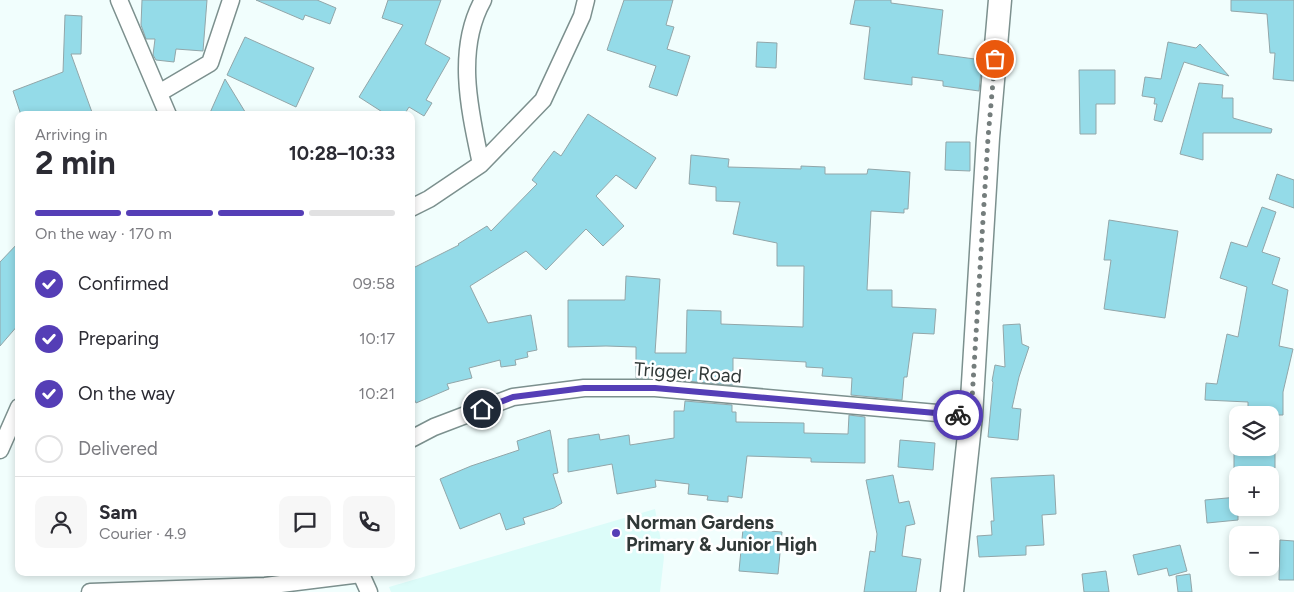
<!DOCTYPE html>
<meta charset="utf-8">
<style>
body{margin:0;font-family:Figtree,sans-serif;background:#f7f7f7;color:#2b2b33;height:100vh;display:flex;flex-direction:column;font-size:19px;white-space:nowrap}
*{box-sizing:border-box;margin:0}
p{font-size:16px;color:#7c7c81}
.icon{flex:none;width:28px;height:28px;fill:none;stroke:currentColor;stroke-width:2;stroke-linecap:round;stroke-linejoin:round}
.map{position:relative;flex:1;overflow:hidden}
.details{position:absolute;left:15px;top:111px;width:400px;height:465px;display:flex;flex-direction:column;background:#fff;border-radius:10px;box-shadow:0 2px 8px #0003}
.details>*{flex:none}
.buttons{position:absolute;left:1229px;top:406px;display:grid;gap:10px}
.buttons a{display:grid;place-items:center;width:50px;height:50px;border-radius:10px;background:#fff;box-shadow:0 2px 8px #0003;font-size:25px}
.pin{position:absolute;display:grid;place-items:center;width:42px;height:42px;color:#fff;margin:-21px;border:2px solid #fff;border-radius:50%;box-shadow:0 1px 5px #0007}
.courier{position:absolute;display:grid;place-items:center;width:50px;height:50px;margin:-25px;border:4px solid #553eb6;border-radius:50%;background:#fff;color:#222;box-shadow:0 1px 6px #0007}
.overview em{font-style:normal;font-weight:700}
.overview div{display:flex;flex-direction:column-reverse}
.overview{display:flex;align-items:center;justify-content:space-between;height:85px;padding:0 20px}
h1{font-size:32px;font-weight:700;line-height:38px}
.bar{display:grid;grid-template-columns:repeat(4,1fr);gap:8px 5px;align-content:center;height:60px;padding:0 20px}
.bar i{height:6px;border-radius:4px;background:#e1e1e2}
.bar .active{background:#553eb6}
.bar p{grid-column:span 4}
.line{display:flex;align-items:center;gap:12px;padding:0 20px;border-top:1px solid #e1e1e2}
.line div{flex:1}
.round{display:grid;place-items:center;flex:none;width:52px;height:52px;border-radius:10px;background:#f7f7f7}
ol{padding:0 20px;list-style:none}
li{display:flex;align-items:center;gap:15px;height:55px}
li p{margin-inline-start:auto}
li .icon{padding:5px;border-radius:50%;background:#553eb6;color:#fff;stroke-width:4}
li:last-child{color:#7c7c81}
li i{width:28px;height:28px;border:2px solid #e1e1e2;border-radius:50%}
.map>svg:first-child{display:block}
.built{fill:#dcfcf9}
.building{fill:#94dbe8;stroke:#92a6a9}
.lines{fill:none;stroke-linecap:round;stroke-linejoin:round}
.minor-casing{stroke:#7c908e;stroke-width:19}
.secondary-casing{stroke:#7c908e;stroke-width:25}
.minor{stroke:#fff;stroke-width:16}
.secondary{stroke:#fff;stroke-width:22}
.done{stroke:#747d7c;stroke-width:5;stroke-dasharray:0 9}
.route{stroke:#553eb6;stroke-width:6}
.poi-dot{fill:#553eb6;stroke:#fff;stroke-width:2}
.labels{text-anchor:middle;stroke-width:5;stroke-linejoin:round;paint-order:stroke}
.street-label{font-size:19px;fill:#303837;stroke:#fff}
.poi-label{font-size:19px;font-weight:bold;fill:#303837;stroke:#fff;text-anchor:start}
</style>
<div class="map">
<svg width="1294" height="592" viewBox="0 0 1294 592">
<rect width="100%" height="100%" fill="#f1fefd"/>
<path class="built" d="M 655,509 L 664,557 L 660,592 L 391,592 L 389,587 Z"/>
<path class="building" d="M 142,0 L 207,0 L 203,51 L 176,49 L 174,62 L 156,60 L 153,55 L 155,39 L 146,39 L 141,25 Z
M 256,0 L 317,0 L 336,8 L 330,24 L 305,15 L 303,20 Z
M 388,0 L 441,0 L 425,44 L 450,58 L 426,100 L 432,103 L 424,116 L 409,107 L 404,115 L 387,115 L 359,97 L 403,25 L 382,18 Z
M 624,0 L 673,0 L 666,25 L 674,27 L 667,49 L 690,56 L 677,96 L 649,87 L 656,66 L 607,50 Z
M 855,0 L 891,0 L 891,3 L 943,10 L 938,54 L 982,60 L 979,91 L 943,86 L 943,81 L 912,77 L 912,85 L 864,79 L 870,27 L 850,24 Z
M 1231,0 L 1294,0 L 1294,81 L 1273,79 L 1275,53 L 1270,53 L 1267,14 L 1231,11 Z
M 65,15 L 82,16 L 81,54 L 71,54 L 93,115 L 21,115 L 13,91 L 63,72 Z
M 245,37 L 314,68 L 296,107 L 227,75 Z
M 757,42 L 777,43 L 776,68 L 756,67 Z
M 1168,42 L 1196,48 L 1200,44 L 1229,76 L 1184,62 L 1162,122 L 1154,120 L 1157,104 L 1154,104 L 1155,98 L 1142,96 L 1145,77 L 1161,79 Z
M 1079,70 L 1115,70 L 1115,104 L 1096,104 L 1096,134 L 1080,134 Z
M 225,79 L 247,115 L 209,115 Z
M 1199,83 L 1223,85 L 1222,98 L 1233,98 L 1233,118 L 1272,129 L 1271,133 L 1203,133 L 1203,160 L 1180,154 Z
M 588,114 L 656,158 L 636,189 L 616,175 L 596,196 L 624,226 L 603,246 L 586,229 L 546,270 L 526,251 L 470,286 L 488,323 L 531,315 L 537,350 L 527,352 L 528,357 L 515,360 L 516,365 L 501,367 L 500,360 L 469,368 L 472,378 L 447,384 L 449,389 L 416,403 L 411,392 L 411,269 L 459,245 L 458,244 L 487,226 L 491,231 L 537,184 L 532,180 L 554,151 L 561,156 Z
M 946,142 L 970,142 L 970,171 L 945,170 Z
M 691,155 L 729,159 L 728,167 L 801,169 L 801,166 L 825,167 L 825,174 L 867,174 L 868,169 L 910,172 L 908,209 L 904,209 L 904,213 L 871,211 L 867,290 L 892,290 L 892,307 L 936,309 L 934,334 L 913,333 L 907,377 L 904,377 L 902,400 L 851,395 L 852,378 L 822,376 L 823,368 L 806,367 L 806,362 L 733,358 L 733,385 L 685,381 L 685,378 L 636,378 L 636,347 L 606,346 L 568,347 L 568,300 L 625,300 L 626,276 L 660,279 L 655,353 L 686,353 L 687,310 L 721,311 L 721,324 L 803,327 L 804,266 L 777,266 L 777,243 L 733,234 L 740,202 L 716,201 L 716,187 L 689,184 Z
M 1277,174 L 1294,180 L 1294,208 L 1269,199 Z
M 1262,207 L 1276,212 L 1262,252 L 1280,258 L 1272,284 L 1288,290 L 1279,346 L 1293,349 L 1283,392 L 1283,415 L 1248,415 L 1248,402 L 1205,400 L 1206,383 L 1217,384 L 1227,334 L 1238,337 L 1247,287 L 1220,278 L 1231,242 L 1247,247 Z
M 1109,220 L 1178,231 L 1165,318 L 1104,309 L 1111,260 L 1104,260 Z
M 19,242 L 19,324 L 0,346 L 0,262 Z
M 1020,324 L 1022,344 L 1029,347 L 1019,377 L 1012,408 L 1021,409 L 1018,440 L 988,437 L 993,382 L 992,381 L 995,365 L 1005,367 L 1003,325 Z
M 685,401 L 732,405 L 732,412 L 736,412 L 736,422 L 804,423 L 804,433 L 848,434 L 849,415 L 865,417 L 865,463 L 811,462 L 811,458 L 747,456 L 742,498 L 728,496 L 728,502 L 707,500 L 708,496 L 688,494 L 689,484 L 655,480 L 656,487 L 617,494 L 612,464 L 568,472 L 568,439 L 599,434 L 600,440 L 629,435 L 630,445 L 674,438 L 674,411 L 684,411 Z
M 550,430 L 558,473 L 553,474 L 562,503 L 554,508 L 523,518 L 525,524 L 506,530 L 500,513 L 460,529 L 440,479 L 471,466 L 519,450 L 517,441 Z
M 900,440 L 935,443 L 933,470 L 898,467 Z
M 1234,448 L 1275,448 L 1275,468 L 1234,468 Z
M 893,475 L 899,503 L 909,501 L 915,524 L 906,526 L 902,556 L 921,559 L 916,592 L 864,592 L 870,551 L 875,552 L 877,534 L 866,480 Z
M 1054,475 L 1056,514 L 1042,515 L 1044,545 L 1026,546 L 1026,555 L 979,557 L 977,536 L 992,535 L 991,521 L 994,521 L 991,478 Z
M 1238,497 L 1238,520 L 1207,523 L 1205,500 Z
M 743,529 L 782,532 L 778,574 L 739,571 Z
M 1280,540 L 1294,541 L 1294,580 L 1279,580 Z
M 1180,545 L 1187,571 L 1169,576 L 1167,568 L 1138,575 L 1133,555 Z
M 1106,571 L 1109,592 L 1084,592 L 1082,574 Z
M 1190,574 L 1192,592 L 1178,592 L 1176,576 Z"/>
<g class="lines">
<defs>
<path id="minor" d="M 119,0 L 168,115
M 159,93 L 210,63 L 231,0
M 481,164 C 470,112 455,50 483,0
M 411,208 L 429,199 L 481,164 L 543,100 L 582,16 L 586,0
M 411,439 L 434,427 L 513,397 L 584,388 L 655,388 L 971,416
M 0,450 L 19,407
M 360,572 L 369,592
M 90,592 L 265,586 L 361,574"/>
<path id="secondary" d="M 952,592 L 971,416 L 988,138 L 1000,0"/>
</defs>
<use href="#minor" class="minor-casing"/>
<use href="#secondary" class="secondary-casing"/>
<use href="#minor" class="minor"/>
<use href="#secondary" class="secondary"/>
</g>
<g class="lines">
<path class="done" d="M 958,415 L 971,416 L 988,138 L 995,59"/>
<path class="route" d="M 482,409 L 513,397 L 584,388 L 655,388 L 958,415"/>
</g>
<circle class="poi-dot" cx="616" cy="533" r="5"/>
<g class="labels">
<g class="street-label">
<text transform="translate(688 372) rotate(4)" y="7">Trigger Road</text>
</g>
<g class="poi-label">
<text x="626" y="529">Norman Gardens<tspan x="626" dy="22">Primary &amp; Junior High</tspan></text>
</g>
</g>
</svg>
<div class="buttons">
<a><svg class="icon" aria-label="layers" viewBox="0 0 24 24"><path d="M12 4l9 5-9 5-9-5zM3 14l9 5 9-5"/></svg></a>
<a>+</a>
<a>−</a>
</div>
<div class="pin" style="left:995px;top:59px;background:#ea580c"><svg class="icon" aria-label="bag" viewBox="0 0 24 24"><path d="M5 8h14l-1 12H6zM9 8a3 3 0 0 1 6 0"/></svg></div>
<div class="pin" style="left:482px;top:409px;background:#1f2937"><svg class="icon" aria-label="home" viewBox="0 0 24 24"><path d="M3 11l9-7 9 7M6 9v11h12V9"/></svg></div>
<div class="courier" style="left:958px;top:415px"><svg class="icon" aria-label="bike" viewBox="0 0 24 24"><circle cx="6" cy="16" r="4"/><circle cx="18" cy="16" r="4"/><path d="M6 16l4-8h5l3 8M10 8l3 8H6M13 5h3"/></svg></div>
<section class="details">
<div class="overview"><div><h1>2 min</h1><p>Arriving in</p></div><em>10:28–10:33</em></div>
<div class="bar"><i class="active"></i><i class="active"></i><i class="active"></i><i></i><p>On the way · 170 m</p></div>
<ol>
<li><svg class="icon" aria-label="check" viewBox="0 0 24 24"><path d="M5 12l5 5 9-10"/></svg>Confirmed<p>09:58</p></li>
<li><svg class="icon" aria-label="check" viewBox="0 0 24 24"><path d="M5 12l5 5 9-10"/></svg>Preparing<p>10:17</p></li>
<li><svg class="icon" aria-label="check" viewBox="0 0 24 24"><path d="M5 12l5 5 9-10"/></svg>On the way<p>10:21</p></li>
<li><i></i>Delivered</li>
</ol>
<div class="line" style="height:90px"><a class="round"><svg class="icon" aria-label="person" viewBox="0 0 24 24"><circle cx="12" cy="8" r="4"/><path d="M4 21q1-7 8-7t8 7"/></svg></a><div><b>Sam</b><p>Courier · 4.9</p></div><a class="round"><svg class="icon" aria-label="chat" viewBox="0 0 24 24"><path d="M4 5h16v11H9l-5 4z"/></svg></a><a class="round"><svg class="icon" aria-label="phone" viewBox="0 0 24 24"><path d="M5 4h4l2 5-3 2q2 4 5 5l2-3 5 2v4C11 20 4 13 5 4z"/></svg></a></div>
</section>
</div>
